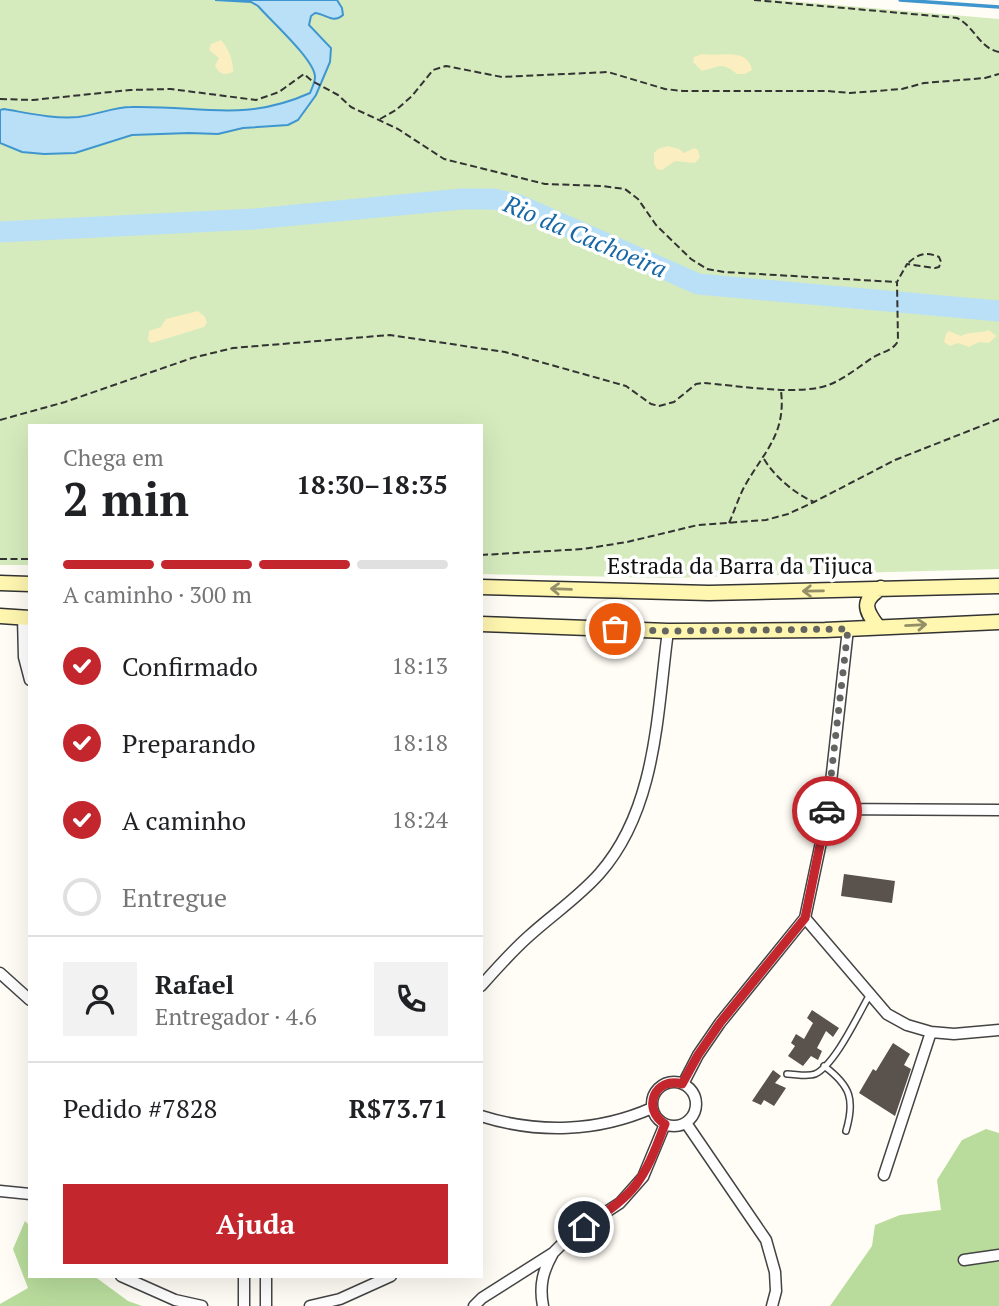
<!DOCTYPE html>
<html lang="pt">
<meta charset="utf-8">
<style>
body{margin:0;font-family:"PT Serif",serif;background:#f2f2f2;color:#202124;height:100vh;display:flex;flex-direction:column;font-size:26px;white-space:nowrap}
*{box-sizing:border-box;margin:0}
p{font-size:23px;color:#757577}
.icon{flex:none;width:38px;height:38px;fill:none;stroke:currentColor;stroke-width:2;stroke-linecap:round;stroke-linejoin:round}
.map{position:relative;flex:1;overflow:hidden}
.side{position:absolute;left:28px;top:424px;width:455px;height:854px;display:flex;flex-direction:column;background:#fff;border-radius:0px;box-shadow:0 7px 28px #0002}
.side>*{flex:none}
.pin{position:absolute;display:grid;place-items:center;width:60px;height:60px;color:#fff;margin:-30px;border:4px solid #fff;border-radius:50%;box-shadow:0 2px 7px #0007}
.courier{position:absolute;display:grid;place-items:center;width:70px;height:70px;margin:-35px;border:5px solid #c4262e;border-radius:50%;background:#fff;color:#222;box-shadow:0 2px 9px #0007}
.overview em{font-style:normal;font-weight:700}
.overview div{display:flex;flex-direction:column-reverse}
.overview{display:flex;align-items:center;justify-content:space-between;height:119px;padding:0 35px}
h1{font-size:46px;font-weight:700;line-height:52px}
.bar{display:grid;grid-template-columns:repeat(4,1fr);gap:10px 7px;align-content:center;height:84px;padding:0 35px}
.bar i{height:9px;border-radius:5px;background:#e0e0e0}
.bar .active{background:#c4262e}
.bar p{grid-column:span 4}
.line{display:flex;align-items:center;gap:18px;padding:0 35px;border-top:2px solid #e0e0e0}
.line div{flex:1}
.round{display:grid;place-items:center;flex:none;width:74px;height:74px;border-radius:0px;background:#f2f2f2}
ol{padding:0 35px;list-style:none}
li{display:flex;align-items:center;gap:21px;height:77px}
li p{margin-inline-start:auto}
li .icon{padding:7px;border-radius:50%;background:#c4262e;color:#fff;stroke-width:4}
li:last-child{color:#757577}
li i{width:38px;height:38px;border:4px solid #e0e0e0;border-radius:50%}
.primary-button{display:flex;gap:14px;margin-top:auto;padding:14px 35px}
.primary-button a{flex:1;height:80px;border-radius:0px;background:#c4262e;color:#fff;font-size:28px;font-weight:700;line-height:80px;text-align:center}
.map>svg:first-child{display:block}
.green{fill:#d5ebbd}
.forest{fill:#b9dc9c}
.sand{fill:#fbeec1}
.water{fill:#b9e0f7;stroke:#3f96cf;stroke-width:2}
.lines{fill:none;stroke-linecap:round;stroke-linejoin:round}
.stream{stroke:#3f96cf;stroke-width:3.5}
.river{stroke:#b9e0f7;stroke-width:21}
.building{fill:#5a524d}
.lane-casing{stroke:#444;stroke-width:8}
.street-casing{stroke:#444;stroke-width:13}
.secondary-casing{stroke:#333;stroke-width:17}
.path{stroke:#333;stroke-width:2;stroke-dasharray:7 3.5;stroke-linecap:butt}
.lane{stroke:#fff;stroke-width:5}
.street{stroke:#fff;stroke-width:10}
.secondary{stroke:#fff6b0;stroke-width:14}
.oneway{stroke:#948f68}
.done{stroke:#646461;stroke-width:7;stroke-dasharray:0 12.6}
.route{stroke:#c4262e;stroke-width:9}
.labels{text-anchor:middle;stroke-width:7;stroke-linejoin:round;paint-order:stroke}
.street-label{font-size:23px;fill:#111;stroke:#fff}
.water-label{font-size:24px;font-style:italic;fill:#1768a6;stroke:#fff}
</style>
<div class="map">
<svg width="999" height="1306" viewBox="0 0 999 1306">
<rect width="100%" height="100%" fill="#fffdf5"/>
<path class="green" d="M 0,0 L 778,0 L 999,19 L 999,569 L 666,578 L 481,574 L 481,425 L 30,425 L 30,565 L 0,565 Z"/>
<path class="forest" d="M 986,1129 L 999,1133 L 999,1306 L 830,1306 L 872,1246 L 875,1225 L 900,1215 L 941,1210 L 937,1180 L 962,1140 Z
M 25,1221 L 30,1226 L 30,1276 L 94,1276 L 128,1301 L 142,1306 L 0,1306 L 0,1304 L 28,1288 L 13,1249 Z"/>
<path class="sand" d="M 221,40 C 228,47 234,62 233,72 C 223,76 220,74 215,66 L 219,58 L 209,50 L 211,44 Z
M 702,54 C 720,57 748,47 752,70 L 745,74 L 737,74 C 720,61 720,67 702,71 L 693,62 L 694,57 Z
M 668,146 L 679,149 L 684,153 L 694,148 L 698,150 L 700,157 L 695,163 L 675,161 L 662,170 L 657,169 L 654,164 L 654,153 L 658,149 Z
M 198,311 L 205,317 L 207,323 L 204,327 L 155,342 L 151,343 L 148,340 L 149,331 L 161,327 L 166,319 Z
M 989,330 L 996,336 L 989,343 L 979,342 L 969,347 L 958,343 L 950,346 L 944,342 L 946,334 L 949,331 L 961,336 C 970,331 979,334 989,330 Z"/>
<path class="water" d="M 215,0 L 337,0 L 342,8 L 343,15 C 333,24 326,14 315,13 L 311,16 L 309,25 L 331,48 L 330,62 L 316,95 L 298,120 L 288,125 L 243,128 L 218,134 L 189,133 L 132,135 L 75,153 L 44,154 L 22,152 L 0,143 L 0,110 L 4,109 C 28,113 53,119 78,117 C 96,115 114,107 131,107 C 199,105 243,123 310,93 C 312,88 315,82 315,77 C 315,60 270,20 258,6 L 251,2 Z"/>
<g class="lines">
<path class="stream" d="M 900,0 L 999,7"/>
<path class="river" d="M 0,232 L 254,219 L 462,199 L 494,199 L 519,205 L 698,284 L 999,311"/>
</g>
<path class="building" d="M 844,874 L 895,881 L 892,903 L 841,896 Z
M 812,1010 L 839,1028 L 833,1037 L 826,1031 L 817,1048 L 822,1051 L 818,1060 L 811,1056 L 803,1066 L 788,1056 L 795,1046 L 791,1043 L 796,1034 L 804,1039 L 813,1023 L 807,1018 Z
M 893,1043 L 910,1054 L 904,1065 L 911,1069 L 895,1116 L 859,1093 L 873,1069 L 876,1071 Z
M 773,1070 L 781,1076 L 775,1083 L 786,1088 L 774,1106 L 764,1100 L 761,1105 L 752,1101 Z"/>
<g class="lines">
<defs>
<path id="lane" d="M 824,1066 C 851,1086 855,1100 846,1131
M 787,1074 C 796,1074 807,1077 815,1074 C 835,1065 858,1015 869,996"/>
<path id="street" d="M 23,617 L 24,657 L 30,680
M 828,809 L 999,810
M 805,918 L 887,1014 L 907,1025 L 931,1032 L 954,1034 L 999,1030
M 0,973 L 30,1000
M 481,986 C 496,969 511,952 529,936 C 552,915 579,897 600,873 C 657,808 657,712 668,631
M652 1104a22 22 0 1 1 44 0a22 22 0 1 1-44 0Z
M 683,1084 L 698,1055 L 720,1023 L 805,918 L 828,809 L 848,629
M 481,1116 C 538,1134 598,1132 652,1108
M 686,1123 L 766,1240 L 775,1272 L 776,1291 L 772,1306
M 884,1175 L 931,1032
M 0,1191 L 30,1194
M 964,1260 L 999,1255
M 121,1276 L 175,1300 L 202,1306
M 244,1276 L 244,1306
M 266,1276 L 266,1306
M 310,1306 L 340,1299 L 391,1276
M 474,1306 L 482,1298 L 553,1253 L 571,1235 L 620,1203 L 643,1177 L 665,1124
M 543,1306 C 539,1285 543,1271 553,1253"/>
<path id="secondary" d="M 0,583 L 30,584
M 481,587 L 709,593 L 999,586
M 0,616 L 30,618
M 481,624 L 668,631 L 825,630 L 999,622
M 878,627 C 865,610 861,601 881,588"/>
</defs>
<use href="#lane" class="lane-casing"/>
<use href="#street" class="street-casing"/>
<use href="#secondary" class="secondary-casing"/>
<path class="path" d="M 754,0 L 957,18 C 975,27 979,48 999,52
M 0,99 L 33,100 L 130,90 L 171,89 L 256,100 L 279,92 L 304,74 L 312,81 L 338,95 L 351,107 L 398,129 L 444,159 L 545,184 L 602,186 L 625,189 L 638,199 L 656,225 L 691,259 L 707,269 L 724,272 L 896,282
M 380,119 L 396,110 L 412,96 L 433,70 L 446,66 L 502,77 L 608,72 L 665,89 L 683,91 L 828,91 L 850,93 L 902,89 L 924,83 L 985,78 L 999,74
M 0,420 L 65,402 L 192,358 L 233,348 L 390,335 L 505,352 L 626,386 L 651,404 L 659,406 L 674,402 L 696,384 L 703,383 C 735,385 802,397 831,384 C 845,378 859,367 872,358 C 881,352 893,351 898,341 L 897,282 L 907,264 L 935,268 L 939,267 L 941,262 L 939,257 C 925,251 918,254 907,264
M 764,459 C 774,476 795,494 814,502
M 729,523 C 735,510 739,495 747,482 C 766,450 786,432 781,391
M 481,555 L 583,549 L 627,542 L 698,525 L 766,520 L 788,514 L 814,502 L 895,460 L 999,419
M 0,559 L 30,559"/>
<use href="#lane" class="lane"/>
<use href="#street" class="street"/>
<use href="#secondary" class="secondary"/>
</g>
<defs><path id="oneway-shaft" d="M-6 0H5M1.5-3L5.5 0L1.5 3" fill="none" stroke-width="1.6" stroke-linecap="round" stroke-linejoin="round" transform="scale(1.75)"/></defs>
<g class="oneway">
<use href="#oneway-shaft" transform="translate(561 589) rotate(-178)"/>
<use href="#oneway-shaft" transform="translate(813 591) rotate(179)"/>
<use href="#oneway-shaft" transform="translate(916 625) rotate(-3)"/>
</g>
<g class="lines">
<path class="done" d="M 615,629 L 668,631 L 848,629 L 827,811"/>
<path class="route" d="M 584,1227 C 636,1193 643,1183 665,1124 C 641,1109 655,1076 682,1084 L 698,1055 L 720,1023 L 805,918 L 827,811"/>
</g>
<g class="labels">
<g class="street-label">
<text x="740" y="574">Estrada da Barra da Tijuca</text>
</g>
<g class="water-label">
<text transform="translate(585 237) rotate(23)" y="8">Rio da Cachoeira</text>
</g>
</g>
</svg>
<div class="pin" style="left:615px;top:629px;background:#ea580c"><svg class="icon" aria-label="bag" viewBox="0 0 24 24"><path d="M5 8h14l-1 12H6zM9 8a3 3 0 0 1 6 0"/></svg></div>
<div class="pin" style="left:584px;top:1227px;background:#1f2937"><svg class="icon" aria-label="home" viewBox="0 0 24 24"><path d="M3 11l9-7 9 7M6 9v11h12V9"/></svg></div>
<div class="courier" style="left:827px;top:811px"><svg class="icon" aria-label="car" viewBox="0 0 24 24"><path d="M5 17H2v-5l4-1 3-4h7l3 4 3 1v5h-3M9 17h6M6 11h13"/><circle cx="7" cy="17" r="2"/><circle cx="17" cy="17" r="2"/></svg></div>
<section class="side">
<div class="overview"><div><h1>2 min</h1><p>Chega em</p></div><em>18:30–18:35</em></div>
<div class="bar"><i class="active"></i><i class="active"></i><i class="active"></i><i></i><p>A caminho · 300 m</p></div>
<ol>
<li><svg class="icon" aria-label="check" viewBox="0 0 24 24"><path d="M5 12l5 5 9-10"/></svg>Confirmado<p>18:13</p></li>
<li><svg class="icon" aria-label="check" viewBox="0 0 24 24"><path d="M5 12l5 5 9-10"/></svg>Preparando<p>18:18</p></li>
<li><svg class="icon" aria-label="check" viewBox="0 0 24 24"><path d="M5 12l5 5 9-10"/></svg>A caminho<p>18:24</p></li>
<li><i></i>Entregue</li>
</ol>
<div class="line" style="height:126px"><a class="round"><svg class="icon" aria-label="person" viewBox="0 0 24 24"><circle cx="12" cy="8" r="4"/><path d="M4 21q1-7 8-7t8 7"/></svg></a><div><b>Rafael</b><p>Entregador · 4.6</p></div><a class="round"><svg class="icon" aria-label="phone" viewBox="0 0 24 24"><path d="M5 4h4l2 5-3 2q2 4 5 5l2-3 5 2v4C11 20 4 13 5 4z"/></svg></a></div>
<div class="line" style="height:91px"><div>Pedido #7828</div><b>R$73.71</b></div>
<div class="primary-button"><a>Ajuda</a></div>
</section>
</div>
